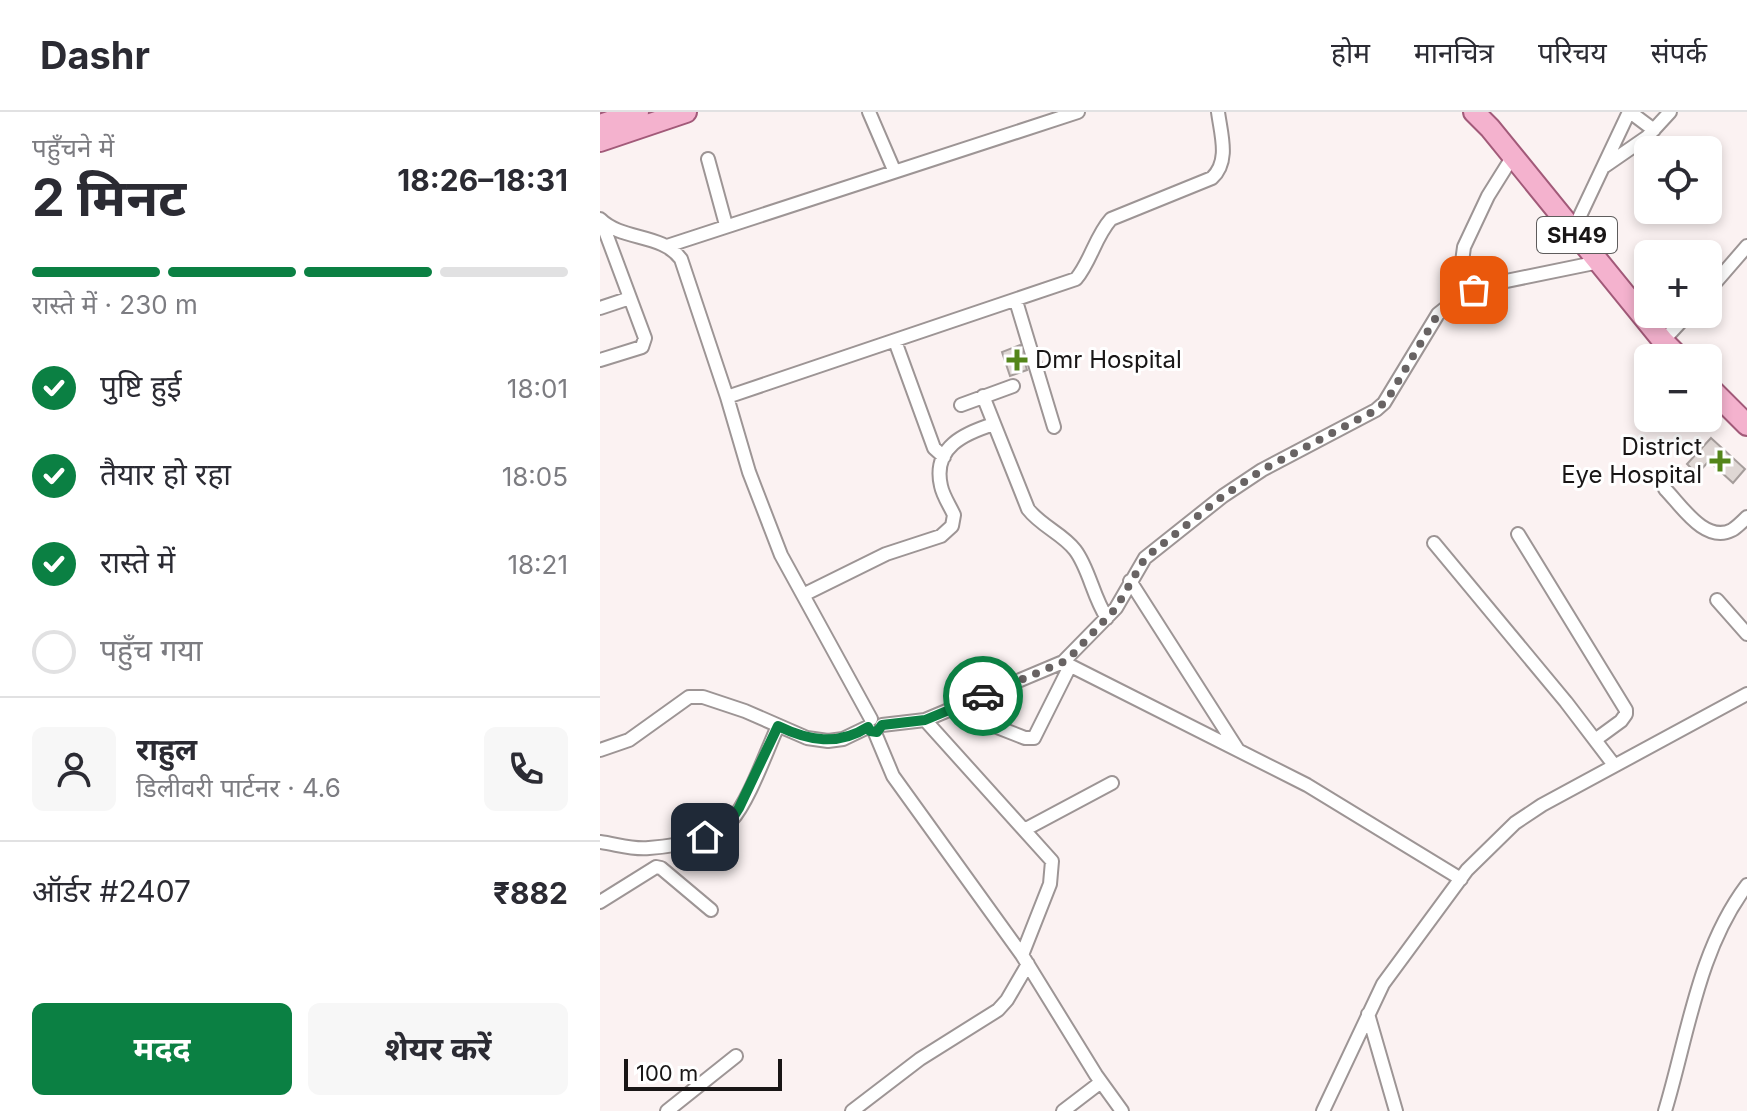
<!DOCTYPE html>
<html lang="hi">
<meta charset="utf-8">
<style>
body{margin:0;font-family:Inter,"Noto Sans Devanagari",sans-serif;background:#f7f7f7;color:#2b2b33;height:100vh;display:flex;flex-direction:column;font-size:30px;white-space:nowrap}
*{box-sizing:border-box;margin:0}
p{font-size:26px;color:#7c7c81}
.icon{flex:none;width:44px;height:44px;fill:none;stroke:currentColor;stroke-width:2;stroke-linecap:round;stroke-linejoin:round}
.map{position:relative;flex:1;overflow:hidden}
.sheet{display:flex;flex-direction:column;background:#fff;width:600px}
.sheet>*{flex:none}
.tools{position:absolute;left:1034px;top:24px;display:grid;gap:16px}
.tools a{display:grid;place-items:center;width:88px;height:88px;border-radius:12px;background:#fff;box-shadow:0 4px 12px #0003;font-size:40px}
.scale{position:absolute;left:24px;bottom:20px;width:158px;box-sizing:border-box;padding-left:8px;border:4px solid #191616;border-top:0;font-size:22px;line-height:28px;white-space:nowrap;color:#191616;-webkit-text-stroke:6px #fff;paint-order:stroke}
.pin{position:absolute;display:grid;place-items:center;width:68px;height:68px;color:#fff;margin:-34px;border-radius:16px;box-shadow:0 4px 12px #0006}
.courier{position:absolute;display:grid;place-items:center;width:80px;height:80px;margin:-40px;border:6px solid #0b8043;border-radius:50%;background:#fff;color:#222;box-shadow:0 2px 10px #0007}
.head em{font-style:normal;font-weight:700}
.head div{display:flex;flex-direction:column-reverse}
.head{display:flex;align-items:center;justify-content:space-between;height:136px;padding:0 32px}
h1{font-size:52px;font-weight:700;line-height:60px}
.bar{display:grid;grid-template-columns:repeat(4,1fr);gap:12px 8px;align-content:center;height:96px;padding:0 32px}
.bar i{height:10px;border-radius:6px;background:#e1e1e2}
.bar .selected{background:#0b8043}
.bar p{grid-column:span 4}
.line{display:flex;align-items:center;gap:20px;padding:0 32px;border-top:2px solid #e1e1e2}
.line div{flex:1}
.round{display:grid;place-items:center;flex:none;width:84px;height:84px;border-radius:12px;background:#f7f7f7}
ol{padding:0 32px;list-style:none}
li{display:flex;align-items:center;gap:24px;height:88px}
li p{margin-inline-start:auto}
li .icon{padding:8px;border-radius:50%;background:#0b8043;color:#fff;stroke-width:4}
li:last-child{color:#7c7c81}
li i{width:44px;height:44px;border:4px solid #e1e1e2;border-radius:50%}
.button{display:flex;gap:16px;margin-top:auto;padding:16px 32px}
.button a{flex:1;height:92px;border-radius:12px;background:#0b8043;color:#fff;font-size:32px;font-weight:700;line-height:92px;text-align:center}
.button a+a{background:#f7f7f7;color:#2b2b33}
header{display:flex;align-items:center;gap:48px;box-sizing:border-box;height:112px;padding:0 40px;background:#fff;border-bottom:2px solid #e1e1e2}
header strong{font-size:38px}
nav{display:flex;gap:44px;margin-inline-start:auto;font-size:28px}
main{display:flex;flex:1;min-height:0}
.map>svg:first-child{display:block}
.building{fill:#dfd7d4;stroke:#a59d9b;stroke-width:2}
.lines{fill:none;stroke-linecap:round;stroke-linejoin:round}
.minor-casing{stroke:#9d9595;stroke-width:16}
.primary-casing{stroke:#a25a79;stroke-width:24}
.minor{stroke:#fff;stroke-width:12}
.primary{stroke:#f4b2ce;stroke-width:20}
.done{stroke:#686363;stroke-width:8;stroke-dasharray:0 14.4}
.route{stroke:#0b8043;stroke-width:10}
.poi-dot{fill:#538519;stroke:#fff;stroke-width:3}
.labels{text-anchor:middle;stroke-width:6;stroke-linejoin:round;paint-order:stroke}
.shield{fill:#fff;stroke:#5e5c5c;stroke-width:2}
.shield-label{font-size:22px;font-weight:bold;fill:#191616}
.poi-label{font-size:24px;fill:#191616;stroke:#fff;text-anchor:start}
</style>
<header>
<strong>Dashr</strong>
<nav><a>होम</a><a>मानचित्र</a><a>परिचय</a><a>संपर्क</a></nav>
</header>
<main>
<section class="sheet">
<div class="head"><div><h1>2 मिनट</h1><p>पहुँचने में</p></div><em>18:26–18:31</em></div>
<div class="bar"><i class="selected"></i><i class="selected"></i><i class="selected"></i><i></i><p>रास्ते में · 230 m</p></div>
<ol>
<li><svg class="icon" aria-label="check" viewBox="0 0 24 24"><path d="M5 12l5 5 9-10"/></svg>पुष्टि हुई<p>18:01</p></li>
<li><svg class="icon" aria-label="check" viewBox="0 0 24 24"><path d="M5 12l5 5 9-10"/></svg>तैयार हो रहा<p>18:05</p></li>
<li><svg class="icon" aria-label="check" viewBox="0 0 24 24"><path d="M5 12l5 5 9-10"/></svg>रास्ते में<p>18:21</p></li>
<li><i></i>पहुँच गया</li>
</ol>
<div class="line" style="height:144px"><a class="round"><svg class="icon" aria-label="person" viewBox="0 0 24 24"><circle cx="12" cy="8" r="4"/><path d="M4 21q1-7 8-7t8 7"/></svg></a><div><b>राहुल</b><p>डिलीवरी पार्टनर · 4.6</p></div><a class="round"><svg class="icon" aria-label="phone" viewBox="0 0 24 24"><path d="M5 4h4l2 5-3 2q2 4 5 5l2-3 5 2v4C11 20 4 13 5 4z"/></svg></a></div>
<div class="line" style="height:104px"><div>ऑर्डर #2407</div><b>₹882</b></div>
<div class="button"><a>मदद</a><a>शेयर करें</a></div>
</section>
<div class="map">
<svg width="1147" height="999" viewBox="0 0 1147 999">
<rect width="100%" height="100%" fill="#fbf2f2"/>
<path class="building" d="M 420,233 L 427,258 L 410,264 L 402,240 Z
M 1111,326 L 1145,357 L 1133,371 L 1109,349 L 1097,362 L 1087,352 Z"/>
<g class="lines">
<defs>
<path id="minor" d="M 269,0 L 294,58
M 1030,0 L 1054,18
M 108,47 L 126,113
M 1005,54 L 1047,25 L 1070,0
M 0,107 C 22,129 62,121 81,147 L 127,285 L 149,360 L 181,443 L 271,607
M 978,108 L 1029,0
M 67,134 L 478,0
M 1108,179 L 1147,134
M 857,187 L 864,135 L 888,84 L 913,44
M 416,189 L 454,315
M 0,196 L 30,186
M 295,229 L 334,336 L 344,345
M 1063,229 L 1088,202
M 0,248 L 42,235 L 45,226 L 1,108
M 383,284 L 428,397 C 441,414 463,422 475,438 C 489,456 493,485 507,506
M 127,285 L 476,167 C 491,149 495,125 511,107 L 612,66 C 630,49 621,23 618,0
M 361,293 L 413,274
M 1065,377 C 1081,393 1105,432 1132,418 C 1137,415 1143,409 1147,405
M 918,422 L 1026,598 L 1026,602 L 1021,609 L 995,628
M 834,431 L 966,590 L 1014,653
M 530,469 L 638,638
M 203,483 L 286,442 L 341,424 L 352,414 L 354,403 C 350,394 343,384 341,374 C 332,335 365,321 394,312
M 1117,488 L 1147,522
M 463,550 L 707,673 L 861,767
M 351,597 L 425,626 L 434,626 L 470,554
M 325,608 L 452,749 L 450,772 L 422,843
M 282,613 L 325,608 L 463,550 L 516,496 L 545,446 L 623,384 L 662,358 L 776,298 L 784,291 L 838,202 L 857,187 L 882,174 L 999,150
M 275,621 L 293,664 L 422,843 L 496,963 L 522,999
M 0,638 L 29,628 L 89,585 L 103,585 L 145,599 L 207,626 L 228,629 L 243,627 L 268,615
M 424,718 L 512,671
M 0,730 C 16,732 33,738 49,736 C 75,734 113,728 131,709 C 149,689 166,640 178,614
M 0,790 L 56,755 L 61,756 L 111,798
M 768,902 L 796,999
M 67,999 L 136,944
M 252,999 L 320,947 L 398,898 L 407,888 L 428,852
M 463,999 L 501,970
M 723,999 L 783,872 L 867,758 L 915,711 L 942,693 L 1147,582
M 1065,999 C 1088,923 1098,838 1147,773"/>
<path id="primary" d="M 874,0 L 890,16 L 1063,229 L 1080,246
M 0,13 L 38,0
M 0,29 L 86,0
M 1108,274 L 1147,313"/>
</defs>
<use href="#minor" class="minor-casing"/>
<use href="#primary" class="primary-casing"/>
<use href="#minor" class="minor"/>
<use href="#primary" class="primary"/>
</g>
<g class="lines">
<path class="done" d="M 383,584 L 463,550 L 471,544 L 516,496 L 545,446 L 623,384 L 662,358 L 776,298 L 787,288 L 838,202 L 874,178"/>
<path class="route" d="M 105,725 L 130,710 L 139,696 L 178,614 C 209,629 238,634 268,615 L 270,619 L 277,620 L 282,613 L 325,608 L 383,584"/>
</g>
<g class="poi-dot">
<path d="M413 236h8v8h8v8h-8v8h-8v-8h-8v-8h8z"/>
<path d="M1116 337h8v8h8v8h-8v8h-8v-8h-8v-8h8z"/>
</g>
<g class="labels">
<rect class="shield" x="937" y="105" width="80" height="36" rx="6"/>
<g class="shield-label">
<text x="977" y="131">SH49</text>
</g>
<g class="poi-label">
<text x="435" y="256">Dmr Hospital</text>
<text x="1102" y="343" text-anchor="end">District<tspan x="1102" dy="28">Eye Hospital</tspan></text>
</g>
</g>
</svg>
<div class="tools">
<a><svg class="icon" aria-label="locate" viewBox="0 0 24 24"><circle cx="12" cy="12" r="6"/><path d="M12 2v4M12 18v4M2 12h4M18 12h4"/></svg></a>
<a>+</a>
<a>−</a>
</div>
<div class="scale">100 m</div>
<div class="pin" style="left:874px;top:178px;background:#ea580c"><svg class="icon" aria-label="bag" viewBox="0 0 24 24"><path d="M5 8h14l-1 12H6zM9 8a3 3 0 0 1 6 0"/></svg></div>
<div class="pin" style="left:105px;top:725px;background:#1f2937"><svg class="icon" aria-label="home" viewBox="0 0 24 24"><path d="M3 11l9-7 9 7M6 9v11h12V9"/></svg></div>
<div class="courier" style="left:383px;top:584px"><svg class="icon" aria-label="car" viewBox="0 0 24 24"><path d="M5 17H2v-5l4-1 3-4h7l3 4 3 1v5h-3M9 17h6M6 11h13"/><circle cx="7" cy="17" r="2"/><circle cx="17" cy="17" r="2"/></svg></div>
</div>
</main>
